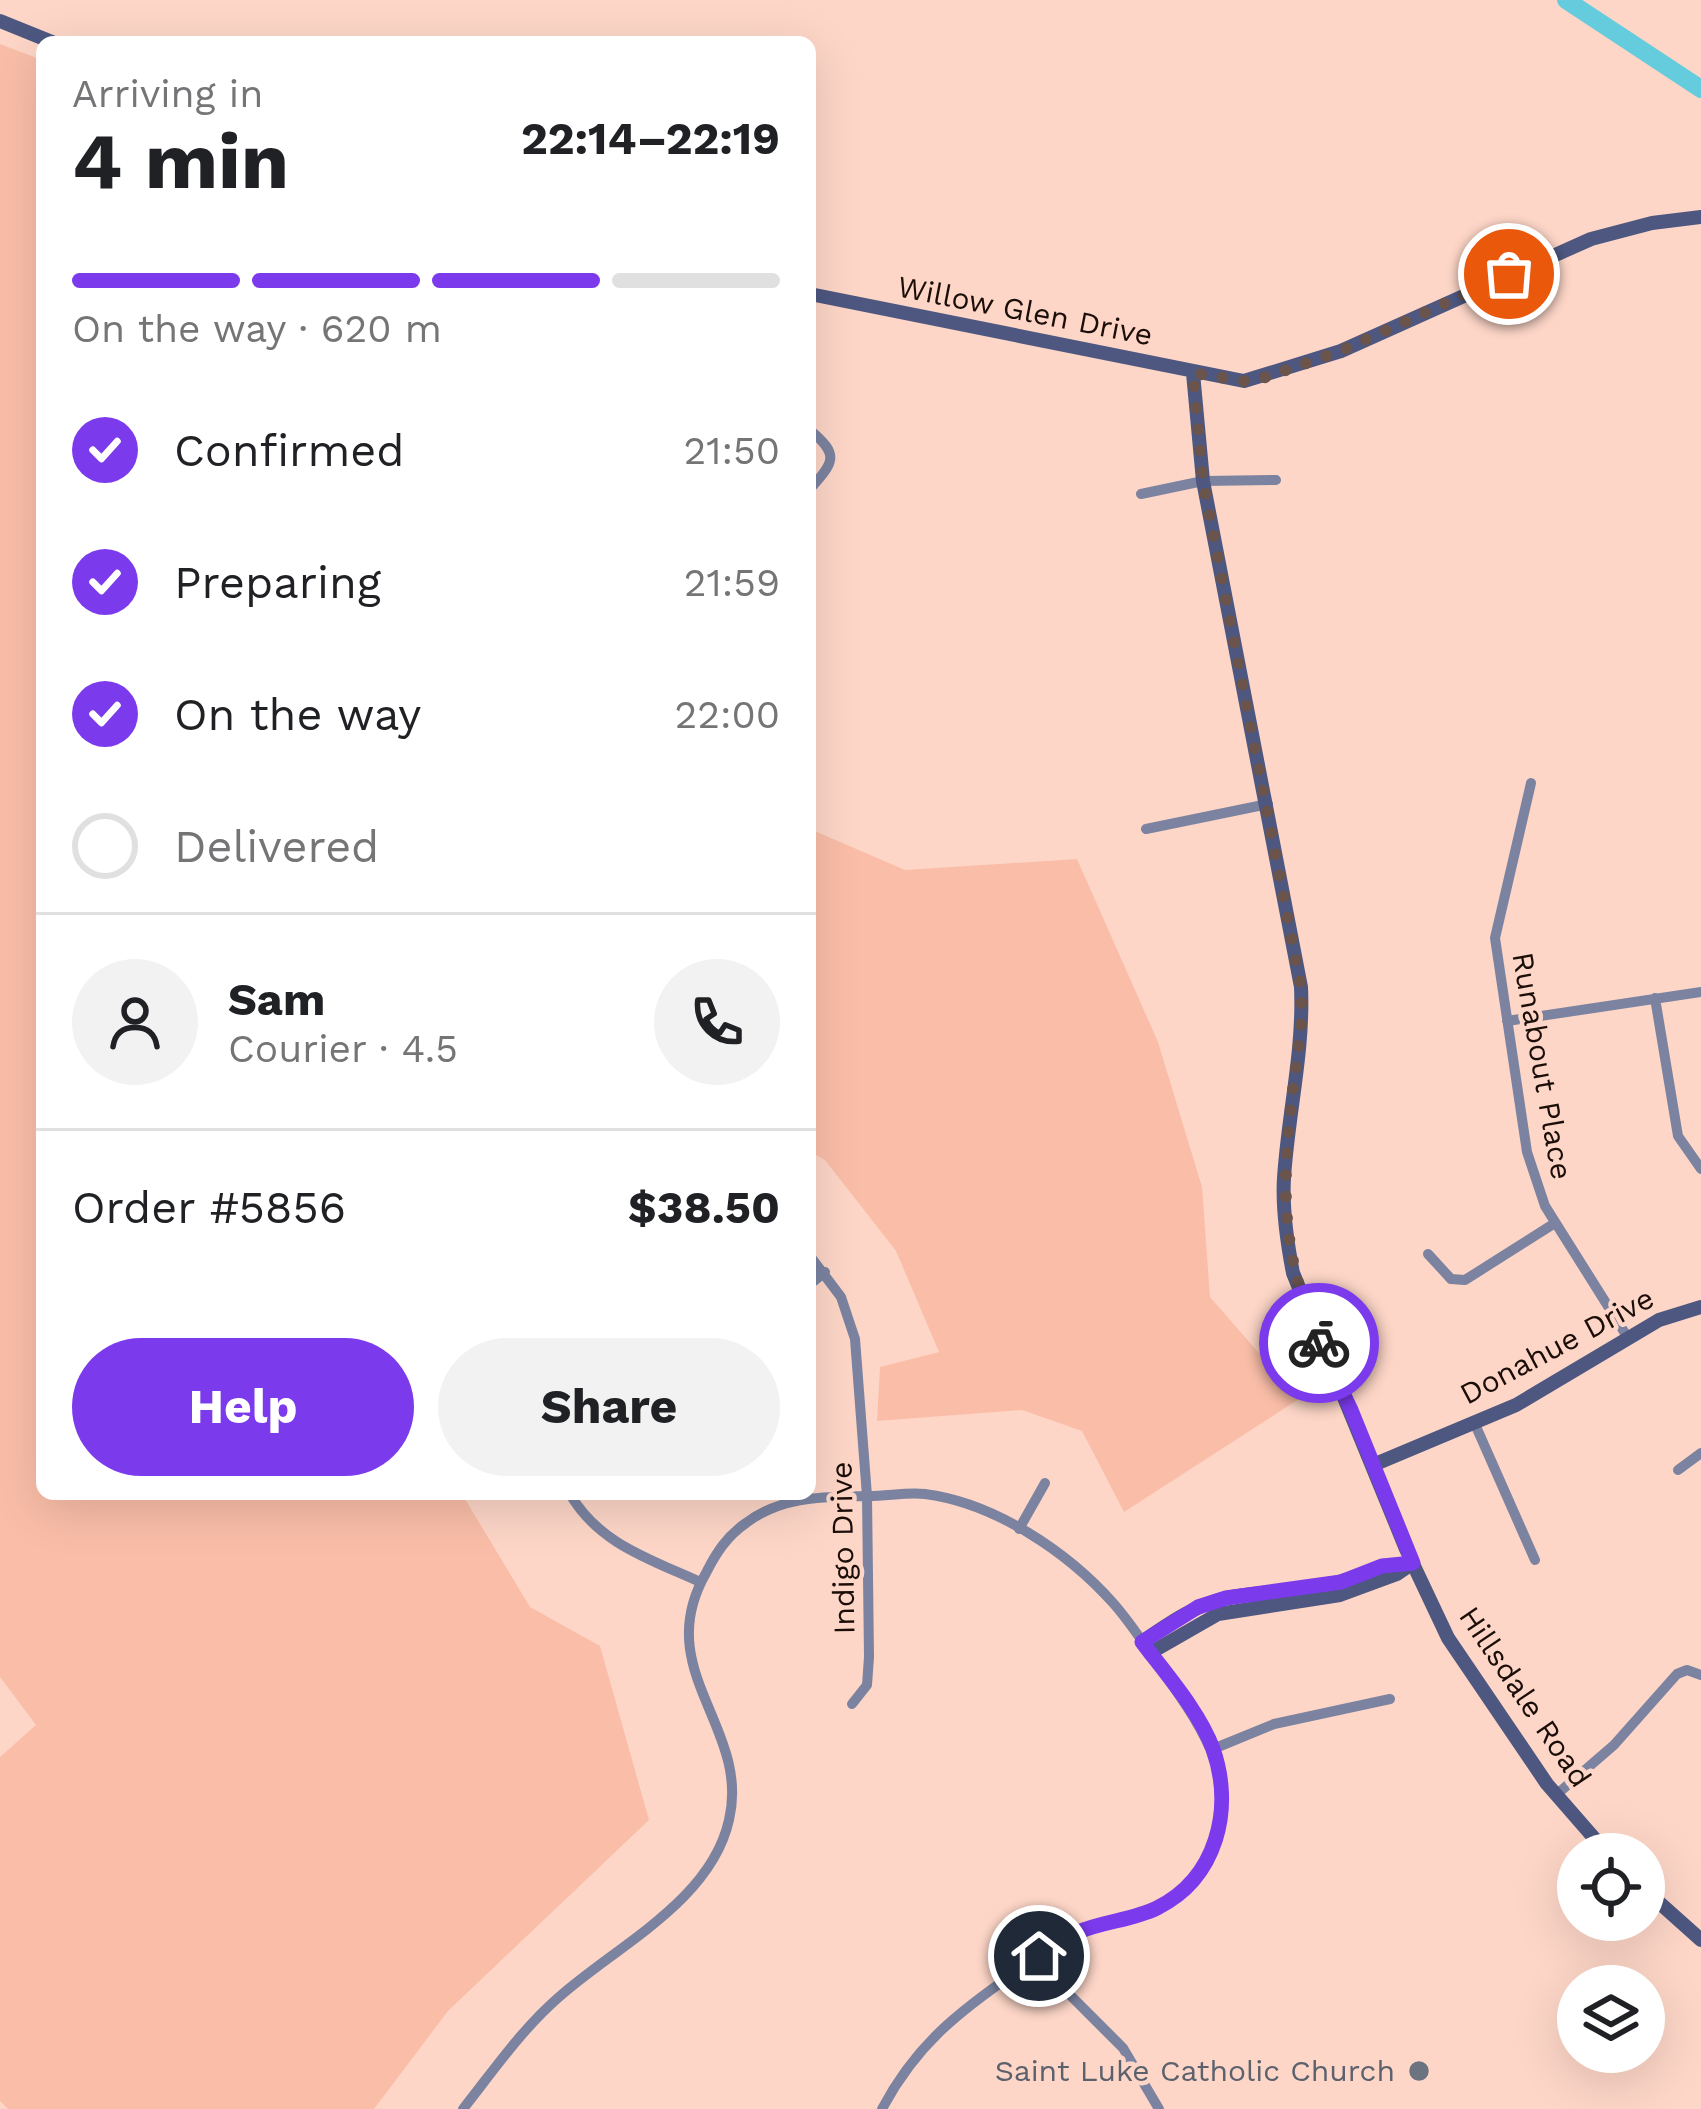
<!DOCTYPE html>
<meta charset="utf-8">
<style>
body{margin:0;font-family:"Work Sans",sans-serif;background:#f2f2f2;color:#202124;height:100vh;display:flex;flex-direction:column;font-size:45px;white-space:nowrap}
*{box-sizing:border-box;margin:0}
p{font-size:39px;color:#757577}
.icon{flex:none;width:66px;height:66px;fill:none;stroke:currentColor;stroke-width:2;stroke-linecap:round;stroke-linejoin:round}
.map{position:relative;flex:1;overflow:hidden}
.side{position:absolute;left:36px;top:36px;width:780px;height:1464px;display:flex;flex-direction:column;background:#fff;border-radius:18px;box-shadow:0 12px 48px #0002}
.side>*{flex:none}
.controls{position:absolute;left:1557px;top:1833px;display:grid;gap:24px}
.controls a{display:grid;place-items:center;width:108px;height:108px;border-radius:50%;background:#fff;box-shadow:0 12px 48px #0002;font-size:60px}
.pin{position:absolute;display:grid;place-items:center;width:102px;height:102px;color:#fff;margin:-51px;border:6px solid #fff;border-radius:50%;box-shadow:0 3px 12px #0007}
.courier{position:absolute;display:grid;place-items:center;width:120px;height:120px;margin:-60px;border:9px solid #7c3aed;border-radius:50%;background:#fff;color:#222;box-shadow:0 3px 15px #0007}
.summary em{font-style:normal;font-weight:700}
.summary div{display:flex;flex-direction:column-reverse}
.summary{display:flex;align-items:center;justify-content:space-between;height:204px;padding:0 36px}
h1{font-size:78px;font-weight:700;line-height:90px}
.bar{display:grid;grid-template-columns:repeat(4,1fr);gap:18px 12px;align-content:center;height:144px;padding:0 36px}
.bar i{height:15px;border-radius:9px;background:#e0e0e0}
.bar .current{background:#7c3aed}
.bar p{grid-column:span 4}
.line{display:flex;align-items:center;gap:30px;padding:0 36px;border-top:3px solid #e0e0e0}
.line div{flex:1}
.round{display:grid;place-items:center;flex:none;width:126px;height:126px;border-radius:63px;background:#f2f2f2}
ol{padding:0 36px;list-style:none}
li{display:flex;align-items:center;gap:36px;height:132px}
li p{margin-inline-start:auto}
li .icon{padding:12px;border-radius:50%;background:#7c3aed;color:#fff;stroke-width:4}
li:last-child{color:#757577}
li i{width:66px;height:66px;border:6px solid #e0e0e0;border-radius:50%}
.cta{display:flex;gap:24px;margin-top:auto;padding:24px 36px}
.cta a{flex:1;height:138px;border-radius:72px;background:#7c3aed;color:#fff;font-size:48px;font-weight:700;line-height:138px;text-align:center}
.cta a+a{background:#f2f2f2;color:#202124}
.map>svg:first-child{display:block}
.green{fill:#fabea8}
.lines{fill:none;stroke-linecap:round;stroke-linejoin:round}
.river{stroke:#64ccdd;stroke-width:18}
.street{stroke:#7b83a0;stroke-width:10}
.secondary{stroke:#4d5780;stroke-width:14}
.done{stroke:#6a544c;stroke-width:12;stroke-dasharray:0 21.6}
.route{stroke:#7c3aed;stroke-width:15}
.worship-dot{fill:#6b7280;stroke:#fdd6c7;stroke-width:4.5}
.labels{text-anchor:middle;stroke-width:9;stroke-linejoin:round;paint-order:stroke}
.street-label{font-size:30px;fill:#1b0e09;stroke:#fdd6c7}
.worship-label{font-size:30px;fill:#5b616d;stroke:#fdd6c7;text-anchor:end}
</style>
<div class="map">
<svg width="1701" height="2109" viewBox="0 0 1701 2109">
<rect width="100%" height="100%" fill="#fdd6c7"/>
<path class="green" d="M 0,44 L 42,60 L 42,1494 L 462,1494 L 530,1607 L 600,1646 L 649,1820 L 448,2011 L 374,2109 L 8,2109 L 0,2101 L 0,1757 L 36,1725 L 0,1677 Z
M 810,829 L 905,870 L 1077,859 L 1158,1042 L 1202,1187 L 1210,1297 L 1299,1399 L 1124,1512 L 1082,1431 L 1022,1410 L 877,1421 L 880,1367 L 939,1352 L 896,1251 L 825,1160 L 810,1152 Z"/>
<g class="lines">
<path class="river" d="M 1566,0 L 1701,89"/>
<path class="street" d="M 810,430 C 840,455 834,462 810,489
M 1141,494 L 1203,481 L 1276,480
M 1531,783 L 1495,938 L 1527,1152 L 1545,1206 L 1628,1338
M 1146,829 L 1268,804
M 1655,998 L 1678,1136 L 1701,1169
M 1507,1021 L 1701,992
M 1428,1254 L 1451,1279 L 1465,1280 L 1555,1223
M 810,1256 L 841,1297 L 855,1339 L 867,1496 L 869,1657 L 867,1685 L 852,1704
M 810,1284 L 825,1272
M 1474,1422 L 1535,1560
M 1678,1470 L 1701,1453
M 570,1494 C 599,1544 650,1559 700,1582
M 1019,1529 L 1045,1483
M 1213,1749 L 1274,1724 L 1390,1699
M 1556,1795 L 1614,1745 L 1677,1674 L 1687,1670 L 1701,1675
M 1039,1956 L 1065,1990 L 1123,2048 L 1159,2109
M 463,2109 C 493,2071 522,2029 559,1997 C 616,1946 711,1901 729,1820 C 751,1727 650,1671 706,1573 C 716,1553 727,1536 746,1523 C 783,1495 826,1497 869,1496 C 888,1496 907,1492 925,1494 C 995,1503 1068,1552 1114,1604 C 1134,1627 1151,1654 1168,1679 C 1203,1729 1241,1785 1213,1848 C 1183,1917 1135,1908 1078,1932 C 1056,1941 1035,1958 1016,1972 C 958,2012 916,2045 882,2109"/>
<path class="secondary" d="M 0,21 L 52,42
M 810,294 L 1244,381 L 1341,351 L 1591,239 L 1652,223 L 1701,217
M 1193,373 L 1203,481 L 1301,987 C 1304,1051 1288,1114 1284,1178 C 1282,1210 1287,1242 1293,1273 L 1406,1549 L 1448,1638 L 1547,1784 L 1608,1854
M 1373,1465 L 1516,1405 L 1659,1320 L 1701,1307
M 1142,1642 C 1168,1624 1195,1605 1226,1598 C 1263,1591 1302,1592 1339,1582 C 1365,1575 1386,1565 1413,1563 L 1397,1574 L 1340,1595 L 1218,1614 L 1150,1653
M 1644,1889 L 1701,1940"/>
</g>
<g class="lines">
<path class="done" d="M 1319,1343 C 1267,1221 1288,1143 1302,1016 L 1301,987 L 1203,481 L 1193,373 L 1244,381 L 1260,379 L 1341,351 L 1509,274"/>
<path class="route" d="M 1039,1956 C 1051,1948 1064,1937 1078,1932 C 1104,1921 1133,1920 1157,1908 C 1217,1878 1234,1809 1213,1749 C 1199,1711 1166,1674 1142,1642 L 1198,1607 L 1226,1598 L 1341,1582 L 1382,1566 L 1413,1563 L 1351,1410 L 1319,1343"/>
</g>
<circle class="worship-dot" cx="1419" cy="2071" r="12"/>
<g class="labels">
<g class="street-label">
<text transform="translate(1025 311) rotate(11)" y="10">Willow Glen Drive</text>
<text transform="translate(1542 1066) rotate(80)" y="10">Runabout Place</text>
<text transform="translate(1557 1346) rotate(-28)" y="10">Donahue Drive</text>
<text transform="translate(843 1548) rotate(-91)" y="10">Indigo Drive</text>
<text transform="translate(1525 1697) rotate(56)" y="10">Hillsdale Road</text>
</g>
<g class="worship-label">
<text x="1395" y="2081">Saint Luke Catholic Church</text>
</g>
</g>
</svg>
<div class="controls">
<a><svg class="icon" aria-label="locate" viewBox="0 0 24 24"><circle cx="12" cy="12" r="6"/><path d="M12 2v4M12 18v4M2 12h4M18 12h4"/></svg></a>
<a><svg class="icon" aria-label="layers" viewBox="0 0 24 24"><path d="M12 4l9 5-9 5-9-5zM3 14l9 5 9-5"/></svg></a>
</div>
<div class="pin" style="left:1509px;top:274px;background:#ea580c"><svg class="icon" aria-label="bag" viewBox="0 0 24 24"><path d="M5 8h14l-1 12H6zM9 8a3 3 0 0 1 6 0"/></svg></div>
<div class="pin" style="left:1039px;top:1956px;background:#1f2937"><svg class="icon" aria-label="home" viewBox="0 0 24 24"><path d="M3 11l9-7 9 7M6 9v11h12V9"/></svg></div>
<div class="courier" style="left:1319px;top:1343px"><svg class="icon" aria-label="bike" viewBox="0 0 24 24"><circle cx="6" cy="16" r="4"/><circle cx="18" cy="16" r="4"/><path d="M6 16l4-8h5l3 8M10 8l3 8H6M13 5h3"/></svg></div>
<section class="side">
<div class="summary"><div><h1>4 min</h1><p>Arriving in</p></div><em>22:14–22:19</em></div>
<div class="bar"><i class="current"></i><i class="current"></i><i class="current"></i><i></i><p>On the way · 620 m</p></div>
<ol>
<li><svg class="icon" aria-label="check" viewBox="0 0 24 24"><path d="M5 12l5 5 9-10"/></svg>Confirmed<p>21:50</p></li>
<li><svg class="icon" aria-label="check" viewBox="0 0 24 24"><path d="M5 12l5 5 9-10"/></svg>Preparing<p>21:59</p></li>
<li><svg class="icon" aria-label="check" viewBox="0 0 24 24"><path d="M5 12l5 5 9-10"/></svg>On the way<p>22:00</p></li>
<li><i></i>Delivered</li>
</ol>
<div class="line" style="height:216px"><a class="round"><svg class="icon" aria-label="person" viewBox="0 0 24 24"><circle cx="12" cy="8" r="4"/><path d="M4 21q1-7 8-7t8 7"/></svg></a><div><b>Sam</b><p>Courier · 4.5</p></div><a class="round"><svg class="icon" aria-label="phone" viewBox="0 0 24 24"><path d="M5 4h4l2 5-3 2q2 4 5 5l2-3 5 2v4C11 20 4 13 5 4z"/></svg></a></div>
<div class="line" style="height:156px"><div>Order #5856</div><b>$38.50</b></div>
<div class="cta"><a>Help</a><a>Share</a></div>
</section>
</div>
